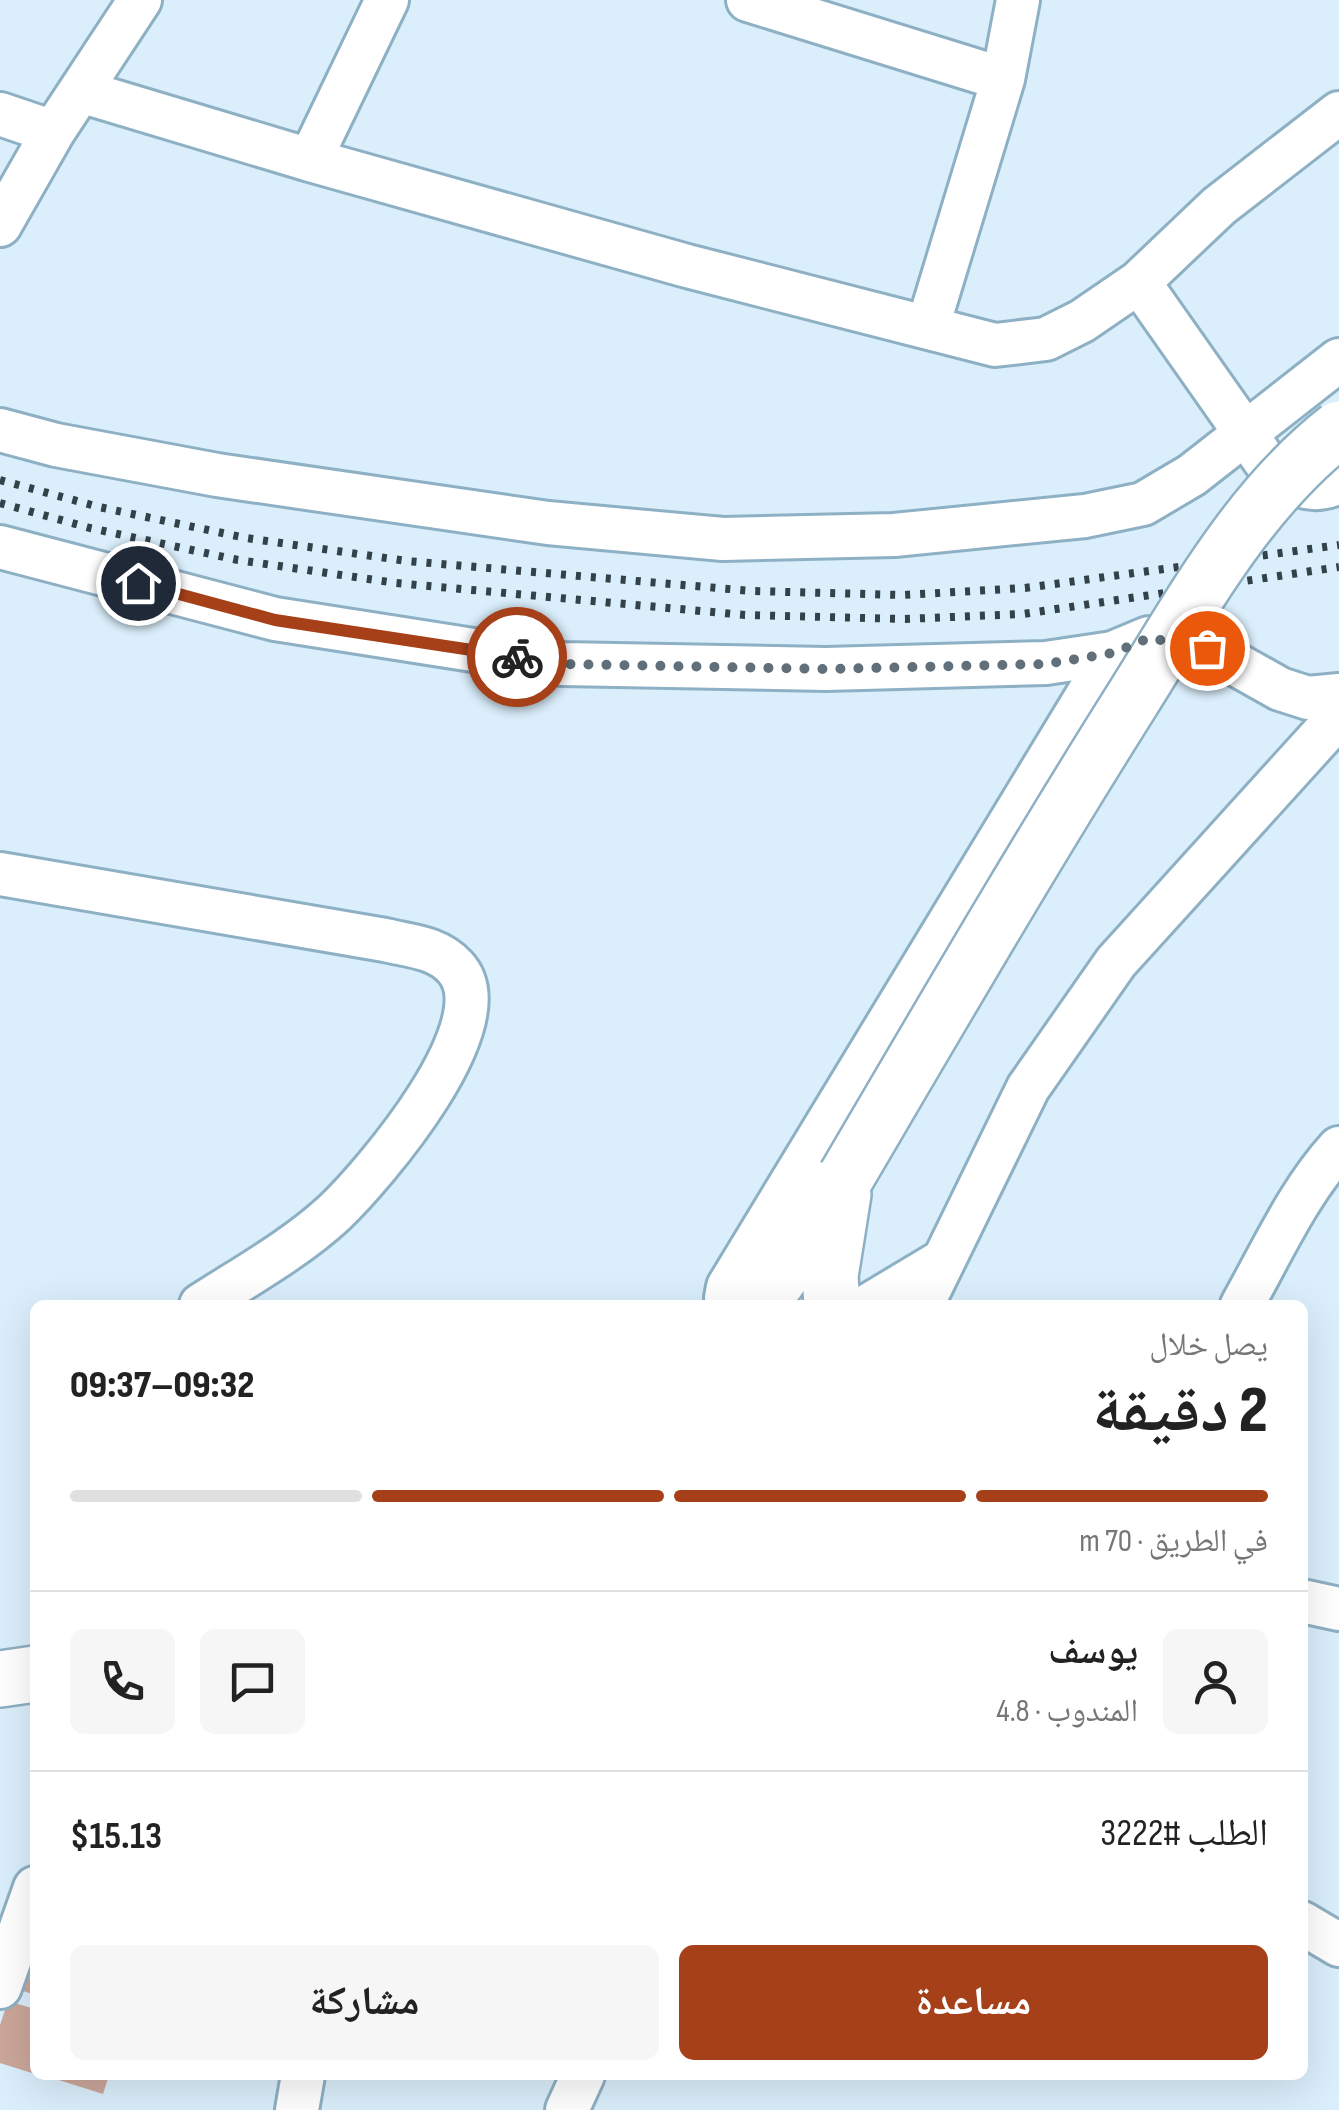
<!DOCTYPE html>
<html lang="ar">
<meta charset="utf-8">
<style>
body{margin:0;font-family:"Sofia Sans Condensed","Noto Naskh Arabic",sans-serif;background:#f6f6f6;color:#222;direction:rtl;height:100vh;display:flex;flex-direction:column;font-size:38px;white-space:nowrap}
*{box-sizing:border-box;margin:0}
p{font-size:32px;color:#767676}
.icon{flex:none;width:55px;height:55px;fill:none;stroke:currentColor;stroke-width:2;stroke-linecap:round;stroke-linejoin:round}
.map{position:relative;flex:1;overflow:hidden;direction:ltr}
.panel{position:absolute;left:30px;top:1300px;width:1278px;height:780px;display:flex;flex-direction:column;background:#fff;border-radius:15px;box-shadow:0 10px 40px #0002;direction:rtl}
.panel>*{flex:none}
.pin{position:absolute;display:grid;place-items:center;width:85px;height:85px;color:#fff;margin:-42px;border:5px solid #fff;border-radius:50%;box-shadow:0 2px 10px #0007}
.courier{position:absolute;display:grid;place-items:center;width:100px;height:100px;margin:-50px;border:8px solid #a64019;border-radius:50%;background:#fff;color:#222;box-shadow:0 2px 12px #0007}
.overview em{font-style:normal;font-weight:800}
.overview div{display:flex;flex-direction:column-reverse}
.overview{display:flex;align-items:center;justify-content:space-between;height:170px;padding:0 40px}
h1{font-size:65px;font-weight:800;line-height:75px}
.bar{display:grid;grid-template-columns:repeat(4,1fr);gap:15px 10px;align-content:center;height:120px;padding:0 40px}
.bar i{height:12px;border-radius:8px;background:#e0e0e0}
.bar .selected{background:#a64019}
.bar p{grid-column:span 4}
.line{display:flex;align-items:center;gap:25px;padding:0 40px;border-top:2px solid #e0e0e0}
.line div{flex:1}
.round{display:grid;place-items:center;flex:none;width:105px;height:105px;border-radius:15px;background:#f6f6f6}
.cta{display:flex;gap:20px;margin-top:auto;padding:20px 40px}
.cta a{flex:1;height:115px;border-radius:15px;background:#a64019;color:#fff;font-size:40px;font-weight:800;line-height:115px;text-align:center}
.cta a+a{background:#f6f6f6;color:#222}
.map>svg:first-child{display:block}
.building{fill:#cba69a}
.lines{fill:none;stroke-linecap:round;stroke-linejoin:round}
.minor-casing{stroke:#8eb0c4;stroke-width:48}
.major-casing{stroke:#8eb0c4;stroke-width:60}
.minor{stroke:#fff;stroke-width:42}
.major{stroke:#fff;stroke-width:55}
.rail{stroke:#334149;stroke-width:8;stroke-dasharray:5 10;stroke-linecap:butt}
.major-bridge-casing{stroke:#8eb0c4;stroke-width:60;stroke-linecap:butt}
.major-bridge{stroke:#fff;stroke-width:55}
.done{stroke:#606f79;stroke-width:10;stroke-dasharray:0 18}
.route{stroke:#a64019;stroke-width:12}
</style>
<div class="map">
<svg width="1339" height="2110" viewBox="0 0 1339 2110">
<rect width="100%" height="100%" fill="#daeefb"/>
<path class="building" d="M 35,1925 L 35,1995 L 14,1988 Z
M 8,2001 L 35,2009 L 35,2074 L 0,2063 L 0,2025 Z
M 43,2075 L 109,2075 L 103,2094 Z"/>
<g class="lines">
<defs>
<path id="minor" d="M 387,0 L 310,160 L 687,266 L 995,345 L 1046,339 L 1082,321 L 1139,282 L 1219,206 L 1339,113
M 748,0 L 1003,79
M 80,91 L 310,160
M 0,114 L 53,132
M 0,225 L 53,132 L 140,0
M 1139,282 L 1269,467 C 1291,484 1311,496 1339,482
M 928,326 L 1003,79 L 1018,0
M 0,430 L 56,445 L 217,475 L 548,523 L 723,539 L 894,535 L 1085,516 L 1143,504 L 1192,475 L 1339,360
M 0,547 L 275,619 L 562,664 L 826,669 L 1046,663 L 1113,653 L 1149,638 L 1207,648 L 1280,689 L 1308,698 L 1339,695
M 0,874 L 385,940 C 410,946 437,947 455,967 C 506,1021 374,1175 334,1213 C 295,1249 246,1276 201,1305
M 730,1305 L 726,1298 L 728,1287 L 1113,653
M 869,1305 L 944,1260
M 922,1305 L 1028,1088 L 1116,962 L 1339,716
M 1242,1305 C 1272,1252 1298,1193 1339,1148
M 1302,1601 L 1339,1609
M 1302,1923 L 1339,1945
M 0,1987 L 35,1888
M 297,2110 L 303,2075
M 567,2110 L 583,2075"/>
<path id="major" d="M 757,1305 L 777,1281 L 846,1177
M 832,1305 L 830,1276 L 843,1194
M 0,1679 L 35,1674"/>
</defs>
<use href="#minor" class="minor-casing"/>
<use href="#major" class="major-casing"/>
<use href="#minor" class="minor"/>
<use href="#major" class="major"/>
<path class="rail" d="M 0,480 L 99,507 L 246,538 L 407,561 L 752,591 L 903,595 L 1025,588 L 1339,545
M 0,503 L 90,528 L 238,560 L 396,583 L 745,615 L 905,619 L 1023,614 L 1339,567"/>
<defs>
<path id="major-bridge" d="M 846,1177 C 940,1017 1033,857 1132,700 C 1193,603 1247,501 1339,429"/>
</defs>
<use href="#major-bridge" class="major-bridge-casing"/>
<use href="#major-bridge" class="major-bridge"/>
</g>
<g class="lines">
<path class="done" d="M 517,657 L 562,664 L 826,669 L 1046,664 L 1113,653 L 1149,638 L 1207,648"/>
<path class="route" d="M 138,583 L 275,620 L 517,657"/>
</g>
</svg>
<div class="pin" style="left:1207px;top:648px;background:#ea580c"><svg class="icon" aria-label="bag" viewBox="0 0 24 24"><path d="M5 8h14l-1 12H6zM9 8a3 3 0 0 1 6 0"/></svg></div>
<div class="pin" style="left:138px;top:583px;background:#1f2937"><svg class="icon" aria-label="home" viewBox="0 0 24 24"><path d="M3 11l9-7 9 7M6 9v11h12V9"/></svg></div>
<div class="courier" style="left:517px;top:657px"><svg class="icon" aria-label="bike" viewBox="0 0 24 24"><circle cx="6" cy="16" r="4"/><circle cx="18" cy="16" r="4"/><path d="M6 16l4-8h5l3 8M10 8l3 8H6M13 5h3"/></svg></div>
<section class="panel">
<div class="overview"><div><h1>2 دقيقة</h1><p>يصل خلال</p></div><em>09:32–09:37</em></div>
<div class="bar"><i class="selected"></i><i class="selected"></i><i class="selected"></i><i></i><p>في الطريق · 70 m</p></div>
<div class="line" style="height:180px"><a class="round"><svg class="icon" aria-label="person" viewBox="0 0 24 24"><circle cx="12" cy="8" r="4"/><path d="M4 21q1-7 8-7t8 7"/></svg></a><div><b>يوسف</b><p>المندوب · 4.8</p></div><a class="round"><svg class="icon" aria-label="chat" viewBox="0 0 24 24"><path d="M4 5h16v11H9l-5 4z"/></svg></a><a class="round"><svg class="icon" aria-label="phone" viewBox="0 0 24 24"><path d="M5 4h4l2 5-3 2q2 4 5 5l2-3 5 2v4C11 20 4 13 5 4z"/></svg></a></div>
<div class="line" style="height:130px"><div>الطلب #3222</div><b>$15.13</b></div>
<div class="cta"><a>مساعدة</a><a>مشاركة</a></div>
</section>
</div>
